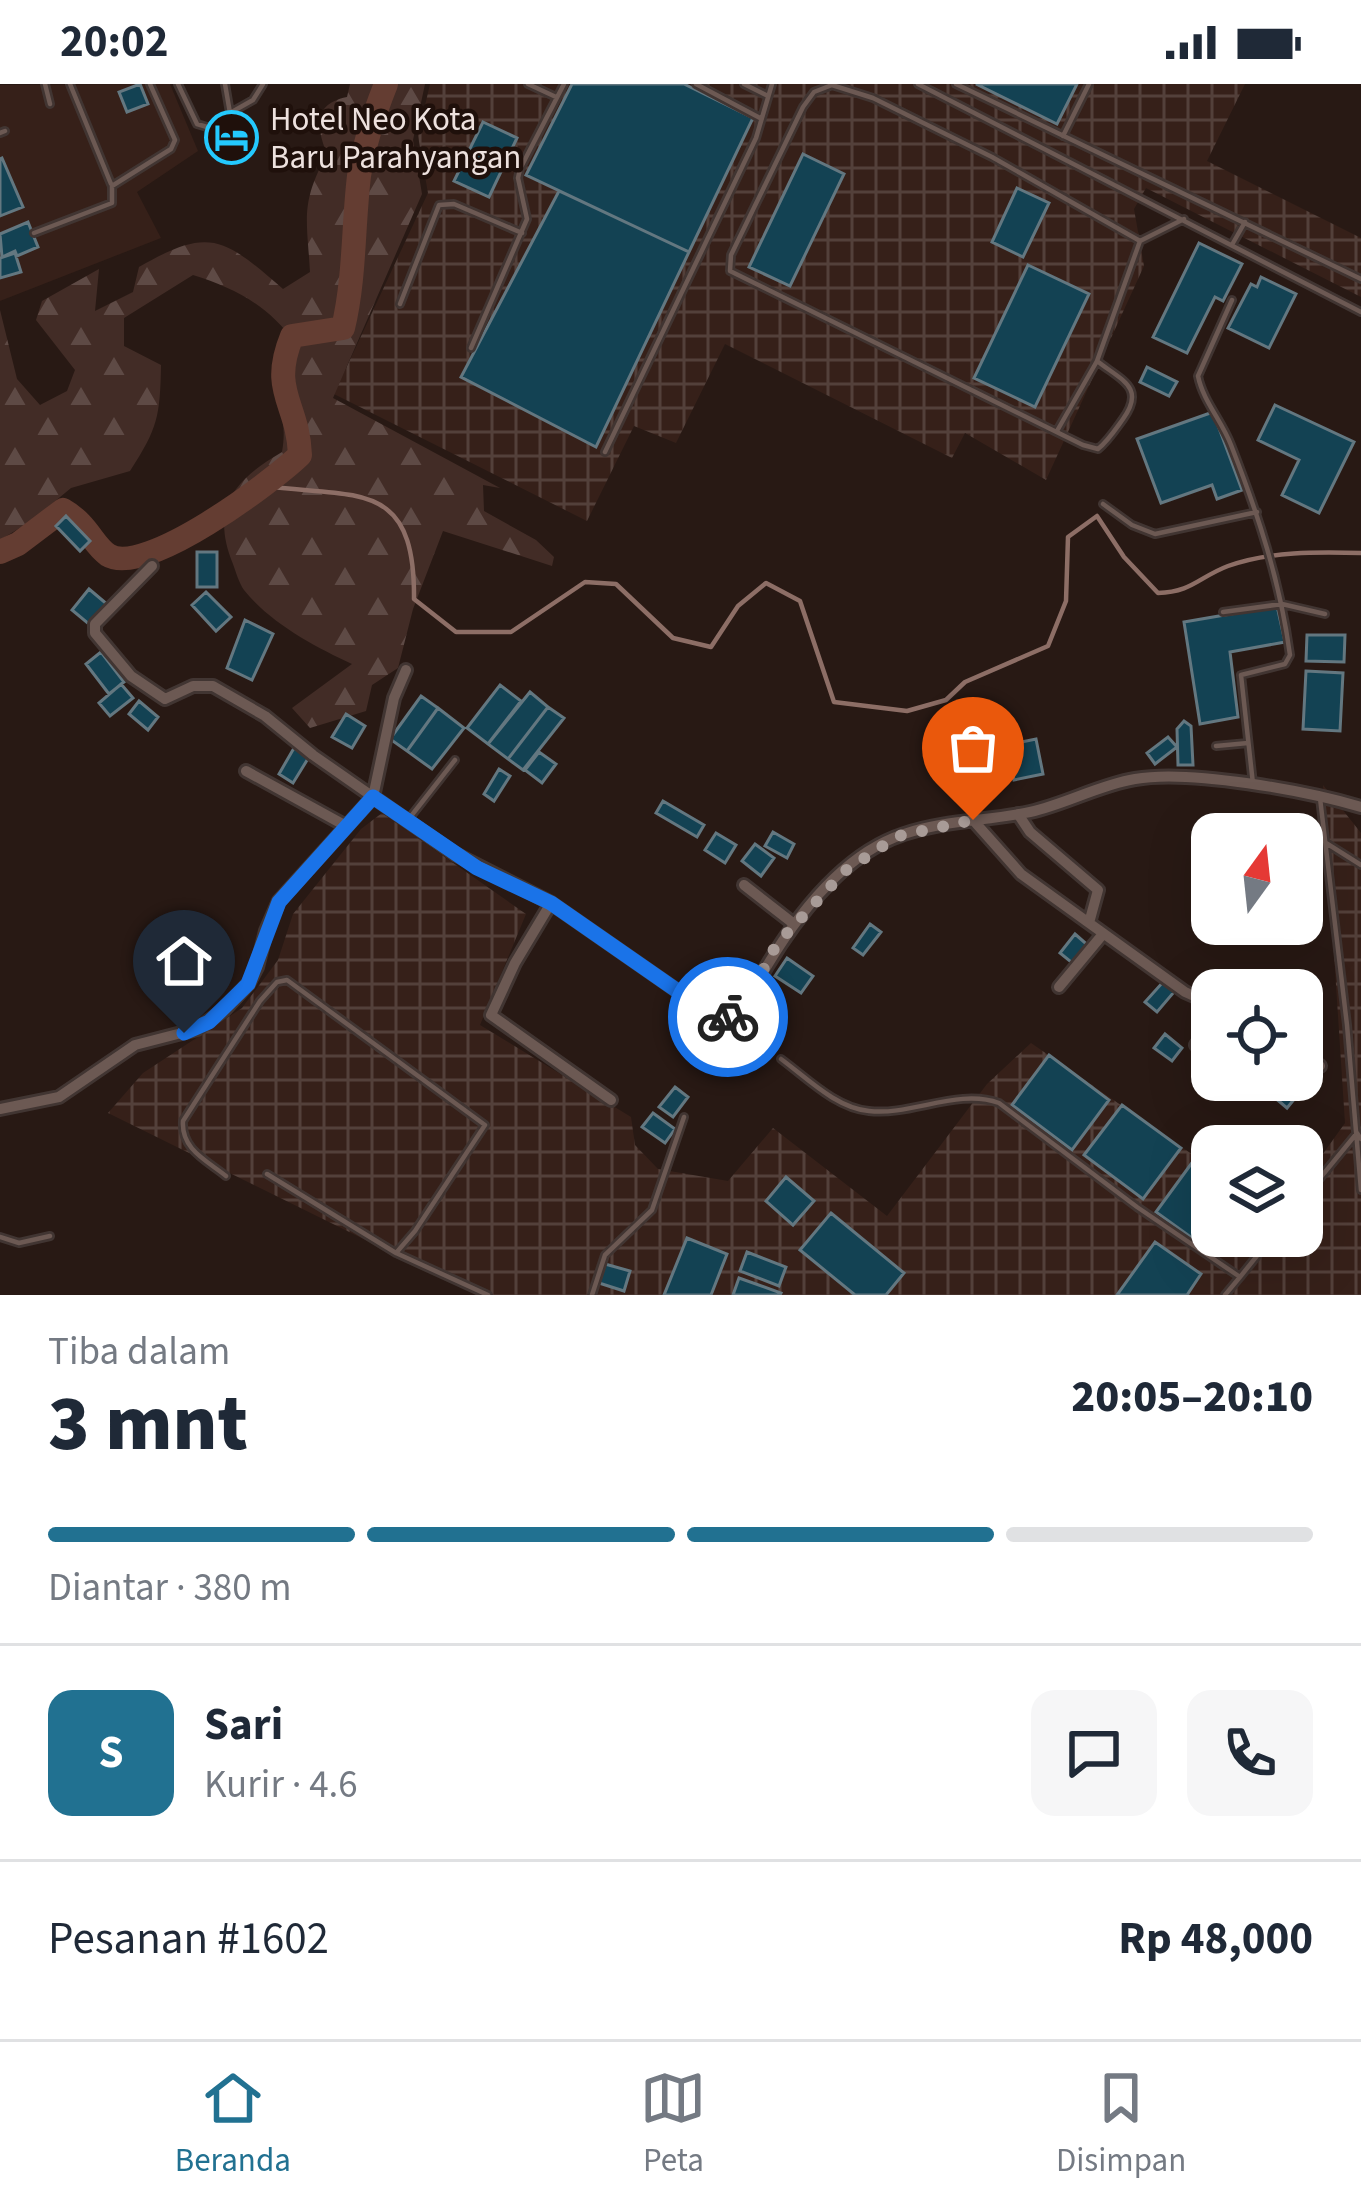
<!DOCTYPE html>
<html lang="id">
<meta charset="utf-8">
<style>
body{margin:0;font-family:"Source Sans 3",sans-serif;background:#f6f6f7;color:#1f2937;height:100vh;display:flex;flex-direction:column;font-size:45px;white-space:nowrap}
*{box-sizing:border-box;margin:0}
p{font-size:39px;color:#747a83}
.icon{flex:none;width:66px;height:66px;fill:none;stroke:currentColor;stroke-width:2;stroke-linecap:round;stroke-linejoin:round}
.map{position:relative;height:1211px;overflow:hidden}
.details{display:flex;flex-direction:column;background:#fff;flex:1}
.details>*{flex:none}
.needle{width:78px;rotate:15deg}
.buttons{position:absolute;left:1191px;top:729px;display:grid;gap:24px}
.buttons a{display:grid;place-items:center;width:132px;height:132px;border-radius:24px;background:#fff;box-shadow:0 12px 48px #0002;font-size:60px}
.pin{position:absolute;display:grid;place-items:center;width:102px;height:102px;color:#fff;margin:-123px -51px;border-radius:50% 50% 50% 0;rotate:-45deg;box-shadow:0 0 12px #0007}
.pin .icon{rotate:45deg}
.courier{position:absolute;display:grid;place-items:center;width:120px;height:120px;margin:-60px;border:9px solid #1a73e8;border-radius:50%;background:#fff;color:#222;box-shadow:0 3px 15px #0007}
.summary em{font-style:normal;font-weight:800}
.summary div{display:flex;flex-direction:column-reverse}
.summary{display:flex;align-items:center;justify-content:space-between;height:204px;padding:0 48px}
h1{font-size:78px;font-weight:800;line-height:90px}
.bar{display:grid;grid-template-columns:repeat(4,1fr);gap:18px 12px;align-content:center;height:144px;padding:0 48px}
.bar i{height:15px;border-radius:9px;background:#e0e1e3}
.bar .selected{background:#217191}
.bar p{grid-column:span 4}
.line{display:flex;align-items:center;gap:30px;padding:0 48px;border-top:3px solid #e0e1e3}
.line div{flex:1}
.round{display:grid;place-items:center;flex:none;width:126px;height:126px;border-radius:24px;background:#f6f6f7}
.status{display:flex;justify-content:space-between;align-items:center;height:84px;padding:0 60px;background:#fff;direction:ltr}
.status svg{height:33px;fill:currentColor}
.dock{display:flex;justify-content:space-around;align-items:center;height:168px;border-top:3px solid #e0e1e3;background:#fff;font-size:33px;color:#747a83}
.dock a{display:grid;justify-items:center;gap:6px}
.dock .selected{color:#217191}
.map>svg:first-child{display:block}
.built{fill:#362019}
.industrial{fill:url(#industrial-grid)}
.forest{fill:url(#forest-firs)}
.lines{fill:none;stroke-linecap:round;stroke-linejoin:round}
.stream{stroke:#8d6e66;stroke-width:4.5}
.river{stroke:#643d32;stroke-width:24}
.building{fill:#134253;stroke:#637780;stroke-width:3}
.lane-casing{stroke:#413532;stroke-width:10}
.street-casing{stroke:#413532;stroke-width:16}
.lane{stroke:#6c5953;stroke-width:4.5}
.street{stroke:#6c5953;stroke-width:10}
.done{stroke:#a89b97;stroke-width:12;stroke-dasharray:0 21.6}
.route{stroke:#1a73e8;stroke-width:15}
.labels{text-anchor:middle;stroke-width:9;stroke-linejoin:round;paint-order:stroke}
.poi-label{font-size:33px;fill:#ede1de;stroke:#1f100b;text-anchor:start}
</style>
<div class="status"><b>20:02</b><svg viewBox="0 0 49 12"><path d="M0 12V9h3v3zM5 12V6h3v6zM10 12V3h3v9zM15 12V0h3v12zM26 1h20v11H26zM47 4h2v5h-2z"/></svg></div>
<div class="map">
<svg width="1361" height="1211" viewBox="0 0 1361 1211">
<defs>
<pattern id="industrial-grid" width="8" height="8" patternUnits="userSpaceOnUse" patternTransform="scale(3)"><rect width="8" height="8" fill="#362019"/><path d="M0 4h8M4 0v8" fill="none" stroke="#53403a"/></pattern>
<pattern id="forest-firs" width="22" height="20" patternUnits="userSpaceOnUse" patternTransform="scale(3)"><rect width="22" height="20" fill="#422c26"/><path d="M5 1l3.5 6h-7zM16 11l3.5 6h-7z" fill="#5e4a45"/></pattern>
</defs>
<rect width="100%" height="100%" fill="#281914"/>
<path class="built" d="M 170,0 L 198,67 L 137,108 L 161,154 L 0,217 L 0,1 Z"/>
<path class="industrial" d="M 430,0 L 1245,0 L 1207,77 L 1361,154 L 1361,213 L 1146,104 L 1134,125 L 1144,182 L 1046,396 L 965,349 L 952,374 L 725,260 L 676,359 L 634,342 L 587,437 L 334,310 L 428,109 L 418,52 Z
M 1323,701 L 1361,749 L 1361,1211 L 477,1211 L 108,1029 L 143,989 L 242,924 L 278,876 L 293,830 L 361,745 L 382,729 L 526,830 L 480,941 L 631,1033 L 635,1061 L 658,1085 L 728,1097 L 773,1044 L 887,1132 L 987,1000 L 1031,959 L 1212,1084 L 1212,1152 L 1302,1152 L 1302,1099 L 1345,1039 Z"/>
<path class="forest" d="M 350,0 L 425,0 L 413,56 L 422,110 L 333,314 L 500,404 L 483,401 L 484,427 L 536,456 L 554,473 L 552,482 L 443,447 L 413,525 L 398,584 L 372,601 L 366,627 L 310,644 L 292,624 L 352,580 C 315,563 270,539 244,506 C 239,499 236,488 233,480 C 210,424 234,396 282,368 C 291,319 260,307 295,259 C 269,222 235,204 193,191 L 124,234 L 124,262 L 161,281 C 160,332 158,344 130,387 L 71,404 L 31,437 L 0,456 L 0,226 L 17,295 L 40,321 L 67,307 L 75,286 L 36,236 L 42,217 L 99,185 L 95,227 L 133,208 L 139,183 C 210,142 224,154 283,205 L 310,188 C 307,134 300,120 327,70 C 316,42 313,20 347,13 Z"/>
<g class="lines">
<path class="stream" d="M 264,402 C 358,414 415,395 414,515 L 456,548 L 511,548 L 585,498 L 616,500 L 673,554 L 711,563 L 738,522 L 766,499 L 800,517 L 834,618 L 907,627 L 946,616 L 965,598 L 1048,562 L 1066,517 L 1068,453 L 1097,432 L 1124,473 L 1158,509 C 1192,508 1199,493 1228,482 C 1269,467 1318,468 1361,469"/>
<path class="river" d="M 0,468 L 18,460 L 63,426 C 89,441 92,460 108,471 C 145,494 273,397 300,371 C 298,318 269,308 292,252 L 343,244 C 355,194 353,142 359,92 C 364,60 374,30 386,0"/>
</g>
<path class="building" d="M 140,0 L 148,20 L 127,28 L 119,8 Z
M 572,0 L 684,0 L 753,34 L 689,168 L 526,91 Z
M 976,0 L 1077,0 L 1057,40 Z
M 483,38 L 517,54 L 489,113 L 454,97 Z
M 803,70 L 844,90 L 790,202 L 749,183 Z
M 2,74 L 23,123 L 0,132 L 0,75 Z
M 1017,104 L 1049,119 L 1023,173 L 992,158 Z
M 559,107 L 689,168 L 596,363 L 461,293 Z
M 28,138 L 38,163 L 17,172 L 15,167 L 2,173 L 0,150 Z
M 1199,159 L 1242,180 L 1223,217 L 1215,213 L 1187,269 L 1153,253 Z
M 15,169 L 21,188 L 0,194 L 0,174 Z
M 1028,181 L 1089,210 L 1035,323 L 974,294 Z
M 1261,193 L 1296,210 L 1269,264 L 1228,244 L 1251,200 L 1257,203 Z
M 1147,283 L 1177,298 L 1169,312 L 1140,298 Z
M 1275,321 L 1354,358 L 1319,429 L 1282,411 L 1299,376 L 1258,356 Z
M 1213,328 L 1242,406 L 1217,415 L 1212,401 L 1161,419 L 1137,355 Z
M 66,432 L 90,457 L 80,467 L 56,442 Z
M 197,468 L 217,468 L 217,503 L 197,503 Z
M 89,505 L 108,521 L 90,541 L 72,526 Z
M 206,508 L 231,533 L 216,547 L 192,521 Z
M 1277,522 L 1285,558 L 1230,568 L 1238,633 L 1200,640 L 1184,538 Z
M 245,536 L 273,550 L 252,596 L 227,584 Z
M 1307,551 L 1345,551 L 1344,578 L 1306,577 Z
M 101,568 L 124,598 L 109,610 L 86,580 Z
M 1306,587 L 1343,589 L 1340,647 L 1303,645 Z
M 121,600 L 133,614 L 110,632 L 99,619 Z
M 500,601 L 521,617 L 488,660 L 467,644 Z
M 530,608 L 548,623 L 508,675 L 488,660 Z
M 421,612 L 438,624 L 407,667 L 390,655 Z
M 139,617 L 158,633 L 148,646 L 129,630 Z
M 548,623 L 564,634 L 523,686 L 508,675 Z
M 438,624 L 464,644 L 432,685 L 407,667 Z
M 346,630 L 365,642 L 352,664 L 332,653 Z
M 1184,637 L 1191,642 L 1193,681 L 1178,681 L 1177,645 Z
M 1168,653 L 1177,663 L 1155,680 L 1147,669 Z
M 1036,655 L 1043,690 L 1014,696 L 1007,661 Z
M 294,664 L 309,673 L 293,699 L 279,690 Z
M 539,668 L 556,680 L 542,699 L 525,686 Z
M 499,685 L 510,692 L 494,717 L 484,710 Z
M 663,717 L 704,741 L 697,753 L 656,729 Z
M 773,748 L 794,760 L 787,774 L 765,762 Z
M 716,749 L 736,761 L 725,779 L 705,766 Z
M 755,760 L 774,774 L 761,792 L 742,777 Z
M 870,840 L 881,848 L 863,871 L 853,864 Z
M 1075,850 L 1091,864 L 1076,882 L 1060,869 Z
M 787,874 L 813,892 L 801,909 L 775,892 Z
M 1163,898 L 1174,908 L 1157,928 L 1145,918 Z
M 708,937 L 722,946 L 709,965 L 696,957 Z
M 1165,950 L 1182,964 L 1172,977 L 1154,964 Z
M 1049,971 L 1109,1016 L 1072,1066 L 1012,1021 Z
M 1288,996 L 1298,996 L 1305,1002 L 1287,1024 L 1274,1013 Z
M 675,1003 L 688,1013 L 673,1033 L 659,1023 Z
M 1122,1021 L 1181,1064 L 1143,1115 L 1084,1071 Z
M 653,1029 L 675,1045 L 665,1059 L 642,1043 Z
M 1194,1076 L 1212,1090 L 1212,1152 L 1231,1152 L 1217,1172 L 1156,1128 Z
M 786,1093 L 814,1117 L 793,1141 L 766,1117 Z
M 831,1129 L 904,1189 L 886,1211 L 855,1211 L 800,1166 Z
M 687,1154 L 727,1170 L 711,1211 L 664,1211 Z
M 1155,1158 L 1201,1190 L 1187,1211 L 1117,1211 Z
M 747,1168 L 786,1183 L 779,1202 L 740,1187 Z
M 605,1180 L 630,1187 L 624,1207 L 599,1199 Z
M 739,1194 L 781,1209 L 780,1211 L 733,1211 Z"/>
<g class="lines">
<defs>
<path id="lane" d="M 45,0 L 50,20
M 70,0 L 111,100
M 178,0 L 197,40 L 217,46 L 225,42 L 230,29 L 225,0
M 528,0 L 556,13
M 696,0 L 760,34
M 744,0 L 766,11
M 918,0 L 1361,228
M 956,0 L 1361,195
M 230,29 L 253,16 L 263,0
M 0,49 L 5,47
M 1063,52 L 1089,0
M 34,149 L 112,119 L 112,102 L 171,65 L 175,56 L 150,0
M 1233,159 L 1245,138
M 1232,216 L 1198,292 C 1203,317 1222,337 1231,361 C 1258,430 1280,497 1290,571 L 1285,580 L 1241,591 L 1253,700
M 400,220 L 439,121 L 454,120 L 522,149
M 471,264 L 527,135 L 518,94 L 520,85 L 564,0
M 1097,277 C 1121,296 1146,303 1123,335 C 1115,346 1108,357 1098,365 L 1083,361 L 730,187 L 731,171 L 803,23 L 814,8 L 832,1 L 873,14 L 992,73 L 1140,157 L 1184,135
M 1057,347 L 1097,277 L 1140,157
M 605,368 L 756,54 L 772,0
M 1103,420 L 1132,441 L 1155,450 L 1257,428
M 1223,528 L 1282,520 L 1325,530
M 1216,662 L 1248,659
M 1320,714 L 1347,941 L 1361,1106
M 408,736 L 455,676
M 1326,759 L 1361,781
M 781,975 C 807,994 836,1024 869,1027 C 911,1032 958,1004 999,1019 L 1137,1123 L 1240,1193 L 1273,1152
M 267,1090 L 396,1169 L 488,1211
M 226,1092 C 206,1076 181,1065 183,1037 L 260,917 L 277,898 L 287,896 L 485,1041 L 415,1147 L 396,1169
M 1302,1116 L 1357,1049 L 1361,1055
M 0,1153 L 19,1159 L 50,1152
M 592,1211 L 605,1171 L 652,1126 L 684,1033
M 1225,1211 L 1240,1193"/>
<path id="street" d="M 152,482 L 95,540 L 95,549 L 131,592 L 165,615 L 193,602 L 213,602 L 265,632 L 313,671 L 455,770 L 551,819 L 692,917 L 729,933 L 741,929 C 774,864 830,774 904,750 C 945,736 988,737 1030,728 C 1066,720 1099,701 1135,695 C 1189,685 1307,707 1361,723
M 246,687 L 346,742
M 373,713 L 394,614 L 406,586
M 1018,730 L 1030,748 L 1098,806 L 1089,839 L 1185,908 L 1212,920
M 973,736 L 1021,790 L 1089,839
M 744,801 L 794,840
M 551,819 L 515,879 L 491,931 L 611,1016
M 1059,903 L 1103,850
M 1196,961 L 1212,938
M 1302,968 L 1320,982
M 0,1025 L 59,1013 L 135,961 L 197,945 L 224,926 L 248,900 L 257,883 L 266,847 L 279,817 L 373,713"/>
</defs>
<use href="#lane" class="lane-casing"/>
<use href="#street" class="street-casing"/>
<use href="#lane" class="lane"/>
<use href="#street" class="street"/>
</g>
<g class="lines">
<path class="done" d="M 728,933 L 736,934 L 741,929 L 776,861 L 845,787 L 898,752 L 973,736"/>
<path class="route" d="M 184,949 L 209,938 L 248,900 L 279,818 L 373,713 L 477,784 L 551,819 L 692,917 L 728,933"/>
</g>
<defs>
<symbol id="hotel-ring" viewBox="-11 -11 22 22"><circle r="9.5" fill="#1f100b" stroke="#24c9fe" stroke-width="1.5"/><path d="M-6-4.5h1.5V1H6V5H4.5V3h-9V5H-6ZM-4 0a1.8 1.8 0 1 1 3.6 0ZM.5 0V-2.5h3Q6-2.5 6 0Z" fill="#24c9fe"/></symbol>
</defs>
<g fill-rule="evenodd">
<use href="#hotel-ring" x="202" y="24" width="59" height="59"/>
</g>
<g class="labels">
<g class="poi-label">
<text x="270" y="46">Hotel Neo Kota<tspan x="270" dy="38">Baru Parahyangan</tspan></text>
</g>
</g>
</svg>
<div class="buttons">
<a><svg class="needle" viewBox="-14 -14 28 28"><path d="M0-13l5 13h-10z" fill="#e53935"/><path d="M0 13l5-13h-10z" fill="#747a83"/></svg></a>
<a><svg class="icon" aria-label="locate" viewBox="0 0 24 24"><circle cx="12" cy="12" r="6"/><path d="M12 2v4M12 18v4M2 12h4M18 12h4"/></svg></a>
<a><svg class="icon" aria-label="layers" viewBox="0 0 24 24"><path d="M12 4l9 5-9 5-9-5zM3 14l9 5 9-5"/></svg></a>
</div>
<div class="pin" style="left:973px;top:736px;background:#ea580c"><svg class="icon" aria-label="bag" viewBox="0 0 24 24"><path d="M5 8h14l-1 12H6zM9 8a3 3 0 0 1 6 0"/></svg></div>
<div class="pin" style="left:184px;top:949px;background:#1f2937"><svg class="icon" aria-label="home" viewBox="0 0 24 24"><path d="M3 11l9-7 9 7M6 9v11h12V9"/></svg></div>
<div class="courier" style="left:728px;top:933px"><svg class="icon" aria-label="bike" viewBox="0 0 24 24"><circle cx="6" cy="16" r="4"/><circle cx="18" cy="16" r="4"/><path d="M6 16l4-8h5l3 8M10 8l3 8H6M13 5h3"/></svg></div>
</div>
<section class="details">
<div class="summary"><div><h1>3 mnt</h1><p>Tiba dalam</p></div><em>20:05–20:10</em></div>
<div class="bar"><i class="selected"></i><i class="selected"></i><i class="selected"></i><i></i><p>Diantar · 380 m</p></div>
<div class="line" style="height:216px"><b class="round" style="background:#217191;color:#fff">S</b><div><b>Sari</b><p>Kurir · 4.6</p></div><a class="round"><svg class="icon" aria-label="chat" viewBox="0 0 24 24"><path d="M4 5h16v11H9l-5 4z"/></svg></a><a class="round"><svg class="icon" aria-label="phone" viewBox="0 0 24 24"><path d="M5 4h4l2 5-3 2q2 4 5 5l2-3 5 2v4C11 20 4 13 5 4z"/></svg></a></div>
<div class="line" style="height:156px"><div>Pesanan #1602</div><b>Rp 48,000</b></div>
</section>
<nav class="dock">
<a class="selected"><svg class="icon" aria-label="home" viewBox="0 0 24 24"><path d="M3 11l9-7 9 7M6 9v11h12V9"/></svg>Beranda</a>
<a><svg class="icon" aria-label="map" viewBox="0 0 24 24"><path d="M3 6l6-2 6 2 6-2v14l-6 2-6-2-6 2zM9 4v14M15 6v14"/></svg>Peta</a>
<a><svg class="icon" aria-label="saved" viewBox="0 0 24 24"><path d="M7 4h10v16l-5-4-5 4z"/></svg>Disimpan</a>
</nav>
